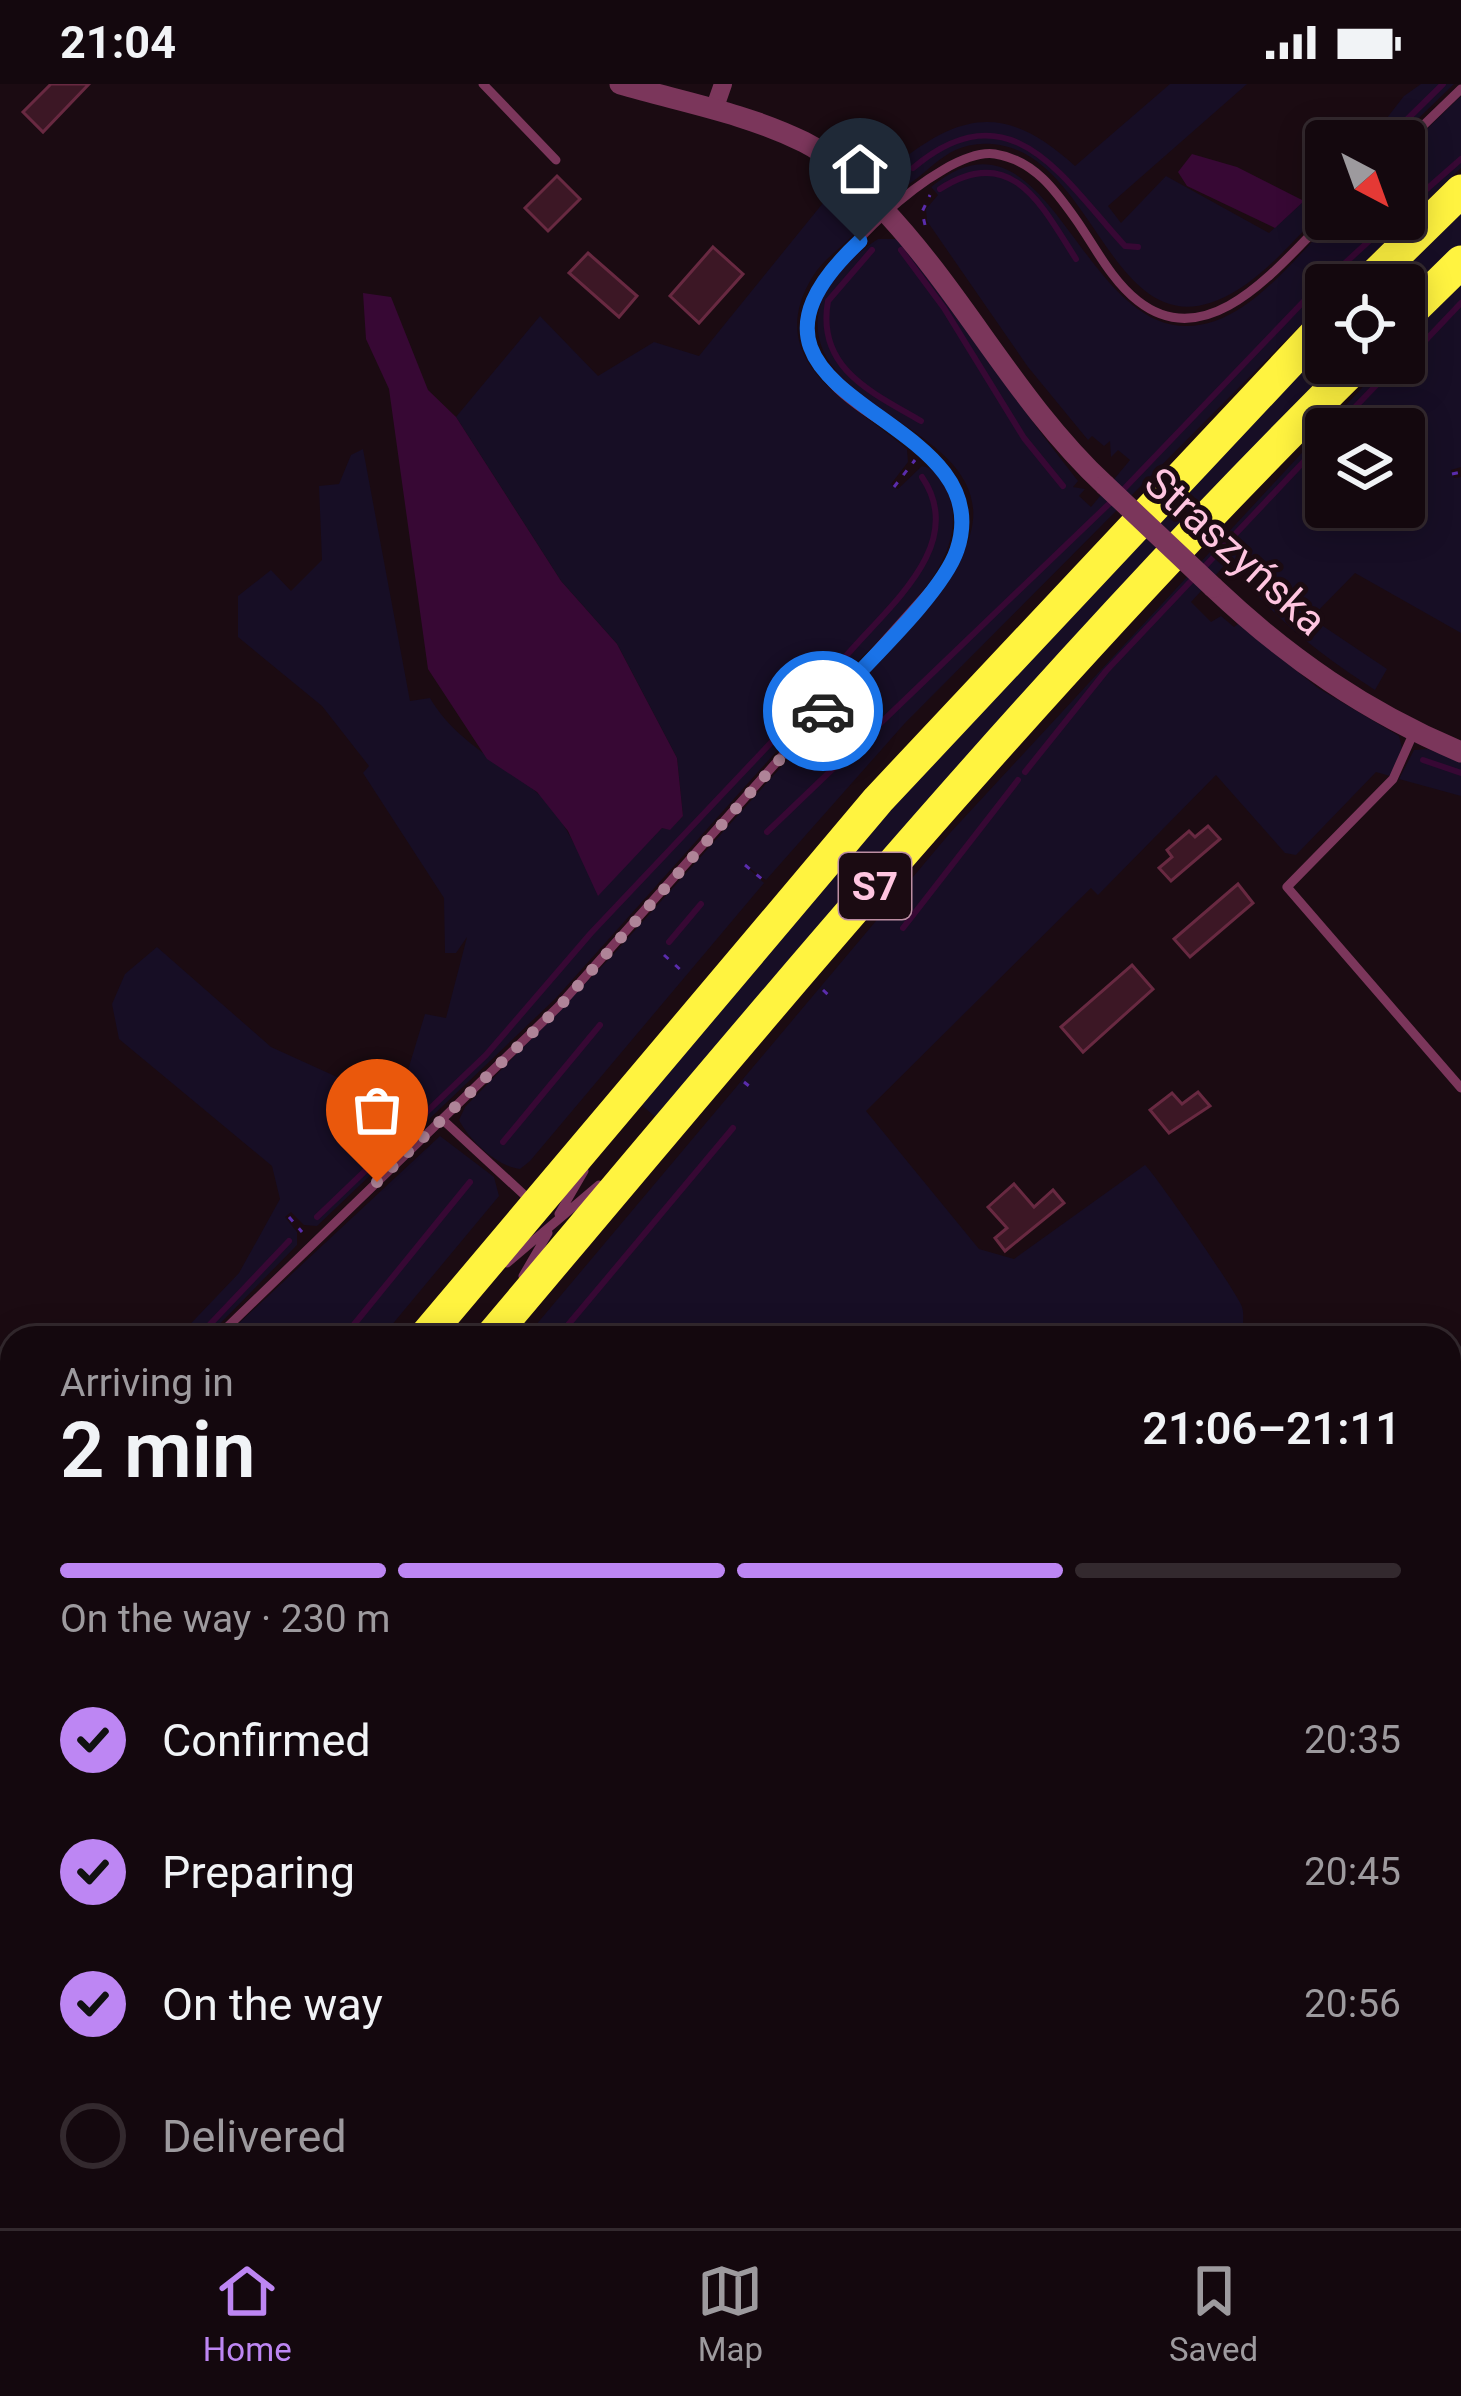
<!DOCTYPE html>
<meta charset="utf-8">
<style>
body{margin:0;font-family:Roboto,sans-serif;background:#21161c;color:#f1f3f6;height:100vh;display:flex;flex-direction:column;font-size:45px;white-space:nowrap}
*{box-sizing:border-box;margin:0}
p{font-size:39px;color:#9d9a9e}
.icon{flex:none;width:66px;height:66px;fill:none;stroke:currentColor;stroke-width:2;stroke-linecap:round;stroke-linejoin:round}
.map{position:relative;flex:1;overflow:hidden}
.details{position:absolute;left:0px;top:1242px;width:1461px;height:903px;display:flex;flex-direction:column;background:#14080e;border-radius:36px 36px 0 0;box-shadow:0 6px 30px #0003,0 0 0 3px #33292e}
.details>*{flex:none}
.needle{width:78px;rotate:139deg}
.controls{position:absolute;left:1305px;top:36px;display:grid;gap:24px}
.controls a{display:grid;place-items:center;width:120px;height:120px;border-radius:12px;background:#14080e;box-shadow:0 6px 30px #0003,0 0 0 3px #33292e;font-size:60px}
.pin{position:absolute;display:grid;place-items:center;width:102px;height:102px;color:#fff;margin:-123px -51px;border-radius:50% 50% 50% 0;rotate:-45deg;box-shadow:0 0 12px #0007}
.pin .icon{rotate:45deg}
.courier{position:absolute;display:grid;place-items:center;width:120px;height:120px;margin:-60px;border:9px solid #1a73e8;border-radius:50%;background:#fff;color:#222;box-shadow:0 3px 15px #0007}
.head em{font-style:normal;font-weight:600}
.head div{display:flex;flex-direction:column-reverse}
.head{display:flex;align-items:center;justify-content:space-between;height:204px;padding:0 60px}
h1{font-size:78px;font-weight:600;line-height:90px}
.bar{display:grid;grid-template-columns:repeat(4,1fr);gap:18px 12px;align-content:center;height:144px;padding:0 60px}
.bar i{height:15px;border-radius:9px;background:#33292e}
.bar .current{background:#bd86f3}
.bar p{grid-column:span 4}
ol{padding:0 60px;list-style:none}
li{display:flex;align-items:center;gap:36px;height:132px}
li p{margin-inline-start:auto}
li .icon{padding:12px;border-radius:50%;background:#bd86f3;color:#111;stroke-width:4}
li:last-child{color:#9d9a9e}
li i{width:66px;height:66px;border:6px solid #33292e;border-radius:50%}
.status{display:flex;justify-content:space-between;align-items:center;height:84px;padding:0 60px;background:#14080e;direction:ltr}
.status svg{height:33px;fill:currentColor}
.dock{display:flex;justify-content:space-around;align-items:center;height:168px;border-top:3px solid #33292e;background:#14080e;font-size:33px;color:#9d9a9e}
.dock a{display:grid;justify-items:center;gap:6px}
.dock .current{color:#bd86f3}
.map>svg:first-child{display:block}
.green{fill:#170e25;fill-rule:evenodd}
.water{fill:#370834}
.lines{fill:none;stroke-linecap:round;stroke-linejoin:round}
.stream{stroke:#370834;stroke-width:6}
.building{fill:#3c1725;stroke:#682941;stroke-width:3}
.path{stroke:#5a2cac;stroke-width:3;stroke-dasharray:6 9;stroke-linecap:butt}
.service{stroke:#7b365b;stroke-width:9}
.minor{stroke:#7b365b;stroke-width:18}
.tertiary{stroke:#7b365b;stroke-width:21}
.motorway{stroke:#fff340;stroke-width:33}
.tertiary-bridge{stroke:#7b365b;stroke-width:21}
.done{stroke:#af8498;stroke-width:12;stroke-dasharray:0 21.6}
.route{stroke:#1a73e8;stroke-width:15}
.labels{text-anchor:middle;stroke-width:10;stroke-linejoin:round;paint-order:stroke}
.shield{fill:#1b0b12;stroke:#bb8da2;stroke-width:3}
.shield-label{font-size:39px;font-weight:bold;fill:#ffc5e0}
.street-label{font-size:42px;fill:#ffc5e0;stroke:#1b0b12}
</style>
<div class="status"><b>21:04</b><svg viewBox="0 0 49 12"><path d="M0 12V9h3v3zM5 12V6h3v6zM10 12V3h3v9zM15 12V0h3v12zM26 1h20v11H26zM47 4h2v5h-2z"/></svg></div>
<div class="map">
<svg width="1461" height="2144" viewBox="0 0 1461 2144">
<rect width="100%" height="100%" fill="#1b0b12"/>
<path class="green" d="M 1170,0 L 1247,0 L 1108,122 L 1121,139 L 1166,92 L 1269,149 L 1326,97 L 1326,124 C 1298,151 1271,185 1239,205 C 1112,285 1100,68 992,60 C 939,56 929,98 888,110 L 877,108 L 848,63 L 854,58 L 902,76 C 968,24 1012,25 1075,82 Z
M 1421,0 L 1454,0 L 1395,57 L 1369,57 L 1404,12 Z
M 1461,12 L 1461,84 L 1341,201 L 1326,201 L 1326,216 L 905,639 L 766,796 L 745,781 L 764,799 L 530,1077 L 520,1085 C 498,1083 469,1056 459,1036 L 465,1023 L 611,873 L 936,510 C 1068,349 806,345 818,233 C 821,200 852,172 878,155 L 901,155 C 959,236 1020,323 1078,397 L 1073,403 L 1085,405 L 1079,412 L 1091,423 L 1130,376 L 1118,366 L 1111,373 L 1110,357 L 1104,362 L 1092,352 L 1088,356 L 1028,283 L 927,137 L 926,125 L 938,111 L 931,103 C 1056,0 1083,283 1215,237 C 1261,221 1300,168 1334,135 L 1404,135 L 1404,67 Z
M 841,102 L 849,103 L 867,130 C 857,156 827,169 813,192 C 759,280 856,320 907,365 L 908,378 L 891,400 L 898,405 L 922,382 C 935,384 942,395 947,407 C 977,475 887,545 847,589 L 835,591 L 813,571 L 806,577 L 828,599 L 826,612 L 556,914 L 317,1142 L 304,1141 L 291,1128 L 285,1133 L 297,1148 L 297,1161 L 206,1254 L 177,1254 L 239,1189 L 280,1115 L 272,1082 L 119,955 L 112,920 L 125,890 L 157,863 L 271,963 L 337,993 L 368,1025 L 401,1009 L 425,930 L 446,934 L 467,853 L 456,869 L 445,869 L 444,814 L 363,689 L 369,682 L 322,622 L 238,553 L 238,512 L 271,486 L 291,507 L 322,476 L 319,402 L 339,400 L 351,371 L 363,365 L 410,617 L 430,614 C 455,657 498,676 534,706 C 565,732 581,774 598,809 L 662,744 L 670,745 L 683,732 L 677,674 L 617,560 L 561,497 L 456,333 L 540,232 L 598,292 L 654,258 L 699,272 L 827,114 L 851,137 L 853,130 L 830,110 Z
M 1461,120 L 1461,161 L 1404,217 L 1404,201 L 1379,201 Z
M 1461,198 L 1461,383 L 1451,386 L 1454,394 L 1461,393 L 1461,549 L 1355,489 L 1311,534 L 1387,585 L 1375,606 C 1328,576 1285,543 1251,504 L 1255,496 L 1236,477 L 1225,481 L 1191,518 L 1211,538 L 1221,532 L 1234,543 L 1238,540 L 1318,604 L 1399,652 L 1402,664 L 1390,692 L 1376,688 L 1296,771 L 1285,769 L 1216,691 L 1098,811 L 1091,804 L 866,1027 L 979,1165 L 1014,1175 L 1145,1081 C 1153,1087 1240,1213 1242,1223 C 1244,1229 1243,1236 1243,1242 L 1224,1254 L 525,1254 L 950,749 L 1385,279 L 1404,279 L 1404,259 ZM 1326,345 L 1404,345 L 1404,423 L 1326,423 Z
M 1326,254 L 1326,279 L 1342,279 L 660,1037 L 637,1017 L 825,794 Z
M 1428,665 L 1461,678 L 1461,712 L 1399,695 L 1414,666 Z
M 440,1052 L 494,1093 L 499,1112 L 381,1254 L 223,1254 Z
M 12,1408 L 12,1520 L 0,1553 L 0,1421 Z
M 1461,1756 L 1461,1929 L 1456,1931 L 1461,2038 L 1449,2043 L 1449,1760 Z
M 12,1855 L 12,2133 L 164,2133 L 149,2144 L 0,2144 L 0,1867 Z
M 555,2133 L 922,2133 L 930,2144 L 559,2144 Z"/>
<path class="water" d="M 1192,70 L 1237,83 L 1304,117 L 1275,144 L 1187,102 L 1178,88 Z
M 363,209 L 391,213 L 428,306 L 456,333 L 561,497 L 617,560 L 677,674 L 683,732 L 670,746 L 662,744 L 598,812 L 568,747 L 537,708 L 487,675 L 428,585 L 389,305 L 366,255 Z"/>
<g class="lines">
<path class="stream" d="M 1385,57 L 1443,0
M 913,84 C 1012,0 1065,98 1125,162 L 1138,163
M 940,105 C 1012,58 1042,122 1076,175
M 1404,125 L 1461,75
M 872,166 L 828,217 C 816,284 871,308 921,337
M 901,166 L 944,224 L 1024,354 L 1063,402
M 1404,279 L 1461,219
M 1334,345 L 1387,290 L 1398,286
M 1121,408 L 1306,215 L 1393,135
M 841,578 C 882,527 970,463 922,393
M 1423,676 L 1461,689
M 1025,688 L 1106,587 L 1326,354
M 767,748 L 1112,417
M 903,844 L 1018,696
M 669,858 L 701,820
M 503,1058 L 600,941
M 317,1133 L 486,971 L 591,849 L 818,609
M 197,1254 L 289,1157
M 343,1254 L 470,1098
M 557,1254 L 733,1044
M 0,1501 L 12,1478
M 0,1655 L 12,1641
M 0,1882 L 12,1869"/>
</g>
<path class="building" d="M 51,0 L 89,0 L 43,48 L 23,28 Z
M 557,92 L 580,115 L 548,147 L 525,124 Z
M 713,163 L 743,190 L 699,239 L 670,212 Z
M 588,169 L 637,212 L 619,233 L 569,189 Z
M 1208,742 L 1220,755 L 1171,797 L 1159,784 L 1172,773 L 1167,766 L 1189,747 L 1195,753 Z
M 1238,800 L 1253,819 L 1190,873 L 1174,855 Z
M 1132,881 L 1153,905 L 1083,968 L 1061,943 Z
M 1198,1008 L 1210,1022 L 1169,1049 L 1150,1026 L 1172,1009 L 1182,1020 Z
M 1014,1100 L 1034,1123 L 1053,1106 L 1064,1119 L 1005,1167 L 995,1154 L 1007,1144 L 988,1123 Z"/>
<g class="lines">
<path class="path" d="M 925,141 L 922,128 L 930,111
M 1452,390 L 1461,388
M 894,403 L 915,376
M 817,582 L 832,596
M 745,781 L 762,795
M 664,871 L 683,888
M 823,906 L 834,916
M 744,998 L 754,1006
M 289,1133 L 302,1148
M 167,2144 L 182,2133
M 602,2144 L 606,2133"/>
<path class="service" d="M 483,0 L 556,76
M 1404,60 L 1461,5
M 1414,648 L 1393,695 L 1287,803 L 1461,1004
M 444,1037 L 533,1119
M 559,1130 L 584,1087
M 507,1179 L 599,1101
M 523,1192 L 548,1149
M 216,1254 L 558,923 L 940,495 C 1032,343 802,356 809,238 C 812,186 941,62 995,70 C 1034,76 1056,107 1077,137 C 1095,163 1112,197 1138,217 C 1209,273 1280,180 1326,135
M 0,1574 L 12,1543"/>
<path class="minor" d="M 715,23 L 723,0
M 1449,1373 L 1461,1363
M 1449,1636 L 1461,1672
M 530,2133 L 534,2144"/>
<path class="tertiary" d="M 620,0 C 682,18 745,29 804,58 C 834,73 858,99 881,123 C 964,210 1016,318 1105,401
M 1213,503 C 1288,574 1366,628 1461,668"/>
<path class="motorway" d="M 1365,201 L 1461,107
M 1404,234 L 1461,178
M 424,1254 L 878,716 L 1326,239
M 490,1254 C 770,922 1049,585 1359,279
M 0,1699 L 12,1686
M 0,1745 L 12,1732
M 0,1821 L 12,1808"/>
<path class="tertiary-bridge" d="M 1105,401 L 1213,503"/>
</g>
<g class="lines">
<path class="done" d="M 377,1098 L 559,923 L 823,627"/>
<path class="route" d="M 823,627 C 857,588 942,511 957,466 C 1005,324 685,320 860,157"/>
</g>
<g class="labels">
<rect class="shield" x="839" y="769" width="72" height="66" rx="9"/>
<g class="shield-label">
<text x="875" y="816">S7</text>
</g>
<g class="street-label">
<text transform="translate(1236 467) rotate(42)" y="15">Straszyńska</text>
</g>
</g>
</svg>
<div class="controls">
<a><svg class="needle" viewBox="-14 -14 28 28"><path d="M0-13l5 13h-10z" fill="#e53935"/><path d="M0 13l5-13h-10z" fill="#9d9a9e"/></svg></a>
<a><svg class="icon" aria-label="locate" viewBox="0 0 24 24"><circle cx="12" cy="12" r="6"/><path d="M12 2v4M12 18v4M2 12h4M18 12h4"/></svg></a>
<a><svg class="icon" aria-label="layers" viewBox="0 0 24 24"><path d="M12 4l9 5-9 5-9-5zM3 14l9 5 9-5"/></svg></a>
</div>
<div class="pin" style="left:377px;top:1098px;background:#ea580c"><svg class="icon" aria-label="bag" viewBox="0 0 24 24"><path d="M5 8h14l-1 12H6zM9 8a3 3 0 0 1 6 0"/></svg></div>
<div class="pin" style="left:860px;top:157px;background:#1f2937"><svg class="icon" aria-label="home" viewBox="0 0 24 24"><path d="M3 11l9-7 9 7M6 9v11h12V9"/></svg></div>
<div class="courier" style="left:823px;top:627px"><svg class="icon" aria-label="car" viewBox="0 0 24 24"><path d="M5 17H2v-5l4-1 3-4h7l3 4 3 1v5h-3M9 17h6M6 11h13"/><circle cx="7" cy="17" r="2"/><circle cx="17" cy="17" r="2"/></svg></div>
<section class="details">
<div class="head"><div><h1>2 min</h1><p>Arriving in</p></div><em>21:06–21:11</em></div>
<div class="bar"><i class="current"></i><i class="current"></i><i class="current"></i><i></i><p>On the way · 230 m</p></div>
<ol>
<li><svg class="icon" aria-label="check" viewBox="0 0 24 24"><path d="M5 12l5 5 9-10"/></svg>Confirmed<p>20:35</p></li>
<li><svg class="icon" aria-label="check" viewBox="0 0 24 24"><path d="M5 12l5 5 9-10"/></svg>Preparing<p>20:45</p></li>
<li><svg class="icon" aria-label="check" viewBox="0 0 24 24"><path d="M5 12l5 5 9-10"/></svg>On the way<p>20:56</p></li>
<li><i></i>Delivered</li>
</ol>
</section>
</div>
<nav class="dock">
<a class="current"><svg class="icon" aria-label="home" viewBox="0 0 24 24"><path d="M3 11l9-7 9 7M6 9v11h12V9"/></svg>Home</a>
<a><svg class="icon" aria-label="map" viewBox="0 0 24 24"><path d="M3 6l6-2 6 2 6-2v14l-6 2-6-2-6 2zM9 4v14M15 6v14"/></svg>Map</a>
<a><svg class="icon" aria-label="saved" viewBox="0 0 24 24"><path d="M7 4h10v16l-5-4-5 4z"/></svg>Saved</a>
</nav>
